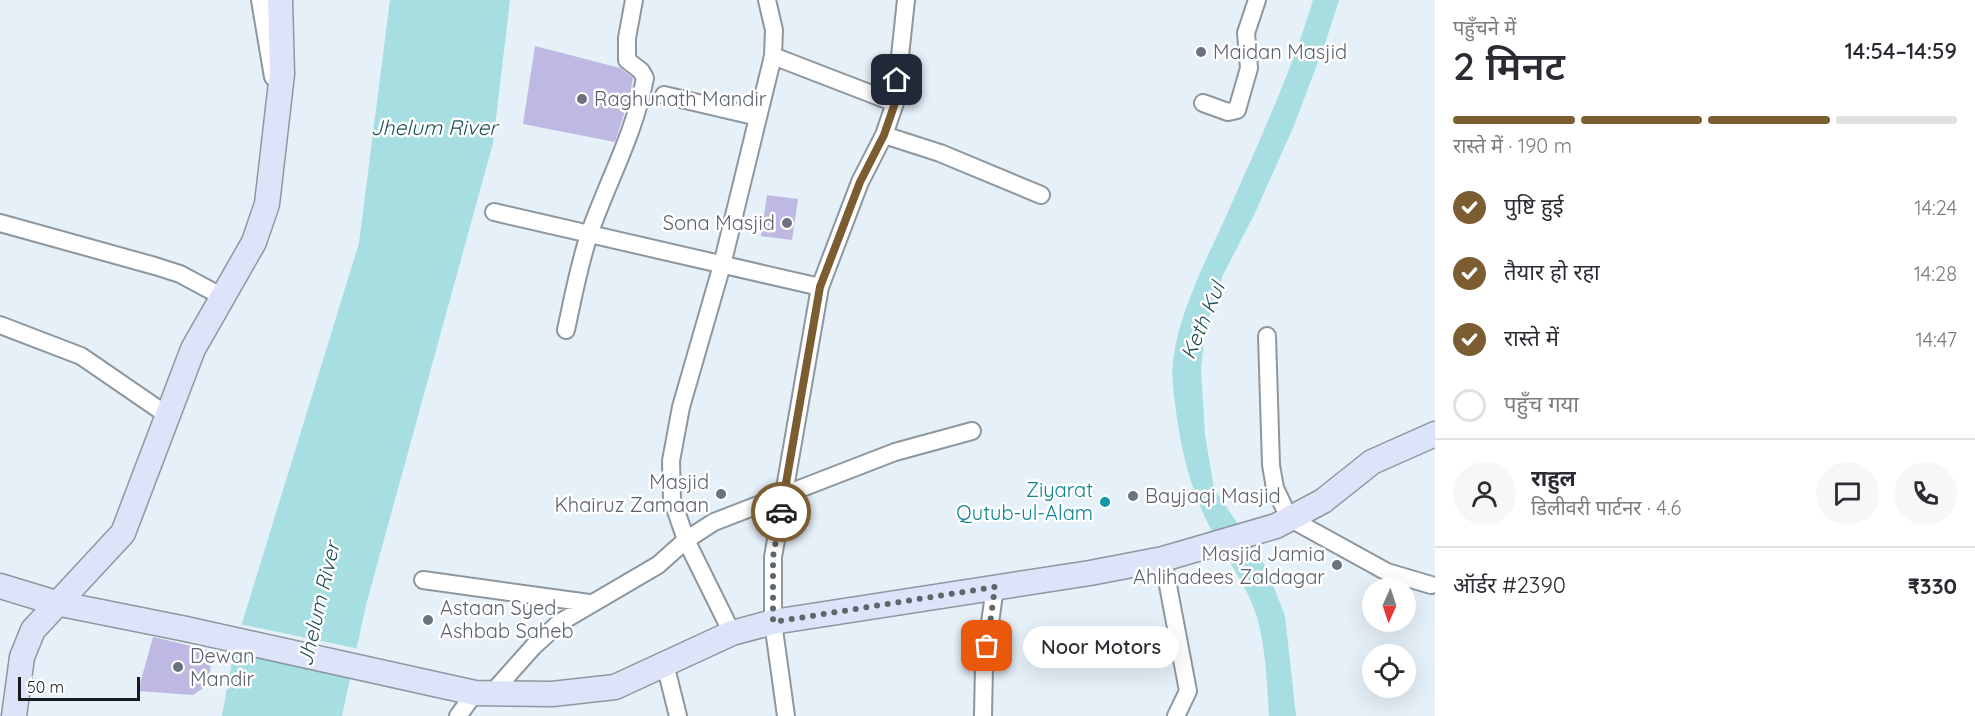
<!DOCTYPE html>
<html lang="hi">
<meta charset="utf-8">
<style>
body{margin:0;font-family:Quicksand,"Noto Sans Devanagari",sans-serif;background:#f7f7f7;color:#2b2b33;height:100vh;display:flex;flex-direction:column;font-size:22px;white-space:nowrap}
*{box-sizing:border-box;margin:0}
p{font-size:20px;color:#7c7c81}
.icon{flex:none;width:33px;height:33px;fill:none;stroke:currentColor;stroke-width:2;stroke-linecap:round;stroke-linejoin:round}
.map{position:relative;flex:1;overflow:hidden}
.side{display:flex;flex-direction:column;background:#fff;width:540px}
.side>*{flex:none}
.needle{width:39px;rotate:183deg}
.fabs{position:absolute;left:1362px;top:578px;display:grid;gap:12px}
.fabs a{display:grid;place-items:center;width:54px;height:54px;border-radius:50%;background:#fff;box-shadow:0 6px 24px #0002;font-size:30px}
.scale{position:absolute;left:18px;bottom:15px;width:122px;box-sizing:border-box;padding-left:6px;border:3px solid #171b1e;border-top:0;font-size:16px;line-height:21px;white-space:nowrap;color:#171b1e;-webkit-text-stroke:4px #fff;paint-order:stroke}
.pin{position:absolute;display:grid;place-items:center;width:51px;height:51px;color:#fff;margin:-26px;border-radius:12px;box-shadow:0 3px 9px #0006}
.courier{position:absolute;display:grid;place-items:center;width:60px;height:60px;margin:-30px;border:4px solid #7b5d31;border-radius:50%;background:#fff;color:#222;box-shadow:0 2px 8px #0007}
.bubble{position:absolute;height:42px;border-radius:21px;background:#fff;box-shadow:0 6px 24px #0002;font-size:20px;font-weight:600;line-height:42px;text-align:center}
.head em{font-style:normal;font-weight:600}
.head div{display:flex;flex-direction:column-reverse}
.head{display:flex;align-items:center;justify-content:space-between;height:102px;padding:0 18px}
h1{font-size:39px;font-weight:600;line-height:45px}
.bar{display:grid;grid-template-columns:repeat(4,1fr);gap:9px 6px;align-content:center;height:72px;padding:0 18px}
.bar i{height:8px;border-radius:4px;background:#e1e1e2}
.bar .current{background:#7b5d31}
.bar p{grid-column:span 4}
.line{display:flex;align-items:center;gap:15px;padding:0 18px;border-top:2px solid #e1e1e2}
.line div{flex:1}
.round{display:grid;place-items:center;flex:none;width:63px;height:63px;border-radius:32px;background:#f7f7f7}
ol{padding:0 18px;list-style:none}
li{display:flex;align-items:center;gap:18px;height:66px}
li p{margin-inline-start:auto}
li .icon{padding:6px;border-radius:50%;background:#7b5d31;color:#fff;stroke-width:4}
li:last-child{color:#7c7c81}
li i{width:33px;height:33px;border:3px solid #e1e1e2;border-radius:50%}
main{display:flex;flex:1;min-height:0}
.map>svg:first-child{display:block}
.water{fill:#a6dee2}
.pier{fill:#e5f0f9}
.building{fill:#bdb9e2}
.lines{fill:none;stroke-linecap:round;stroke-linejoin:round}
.street-casing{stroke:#8d979f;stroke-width:20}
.secondary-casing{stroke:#8d979f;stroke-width:27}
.street{stroke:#fff;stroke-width:16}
.secondary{stroke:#dde4f9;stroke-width:24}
.done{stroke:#5f666b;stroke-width:6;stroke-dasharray:0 10.8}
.route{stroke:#7b5d31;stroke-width:8}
.worship-dot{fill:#6b7280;stroke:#fff;stroke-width:2}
.culture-dot{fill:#0f9aa8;stroke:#fff;stroke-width:2}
.labels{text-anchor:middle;stroke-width:5;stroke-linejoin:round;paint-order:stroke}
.worship-label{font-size:20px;fill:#5b616d;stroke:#fff;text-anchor:start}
.culture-label{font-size:20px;fill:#0d838f;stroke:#fff;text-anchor:end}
.water-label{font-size:21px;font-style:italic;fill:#1f5054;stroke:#fff}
</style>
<main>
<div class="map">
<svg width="1435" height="716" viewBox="0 0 1435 716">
<rect width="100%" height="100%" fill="#e5f0f9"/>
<path class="water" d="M 390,0 L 510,0 L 493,143 L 366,605 L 342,716 L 222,716 L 235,646 L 359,243 Z
M 1313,0 L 1339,0 L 1326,41 L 1293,128 L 1254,215 L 1223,275 L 1205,330 L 1201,370 L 1205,435 L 1214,488 L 1266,567 L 1285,616 L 1296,716 L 1269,716 C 1267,684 1266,649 1257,617 C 1247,585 1226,558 1211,529 C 1187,485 1178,435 1173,386 C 1167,334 1206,261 1227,214 C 1257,146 1292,71 1313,0 Z"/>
<path class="pier" d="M 239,624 L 360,649 L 354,677 L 233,646 Z"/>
<path class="building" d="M 535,46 L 620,68 L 633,78 L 630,95 L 615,142 L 523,124 Z
M 767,195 L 798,199 L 792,240 L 761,236 Z
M 153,637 L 212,651 L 209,684 L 193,695 L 138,691 Z"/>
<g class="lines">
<defs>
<path id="street" d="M 260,0 L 273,77
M 773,56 L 895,103
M 664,95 L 758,117
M 1203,103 L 1228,112 L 1237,110 L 1249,68 L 1246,33 L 1257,0
M 884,135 L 940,153 L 1041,195
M 494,212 L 820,287
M 0,223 L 155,266 L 180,274 L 221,296
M 0,325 L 81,356 L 167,415
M 566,330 C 573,298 579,264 590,232 C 608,181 635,132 645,78 L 641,71 L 627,60 L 627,38 L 634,0
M 1267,336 L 1271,465 L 1275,488 L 1289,518 L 1387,572 L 1431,585
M 1163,559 L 1188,691 L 1176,716
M 423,580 L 589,603
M 732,633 L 686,540 L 672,499 L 671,461 L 681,407 L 722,265 L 773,56 L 774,30 L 767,0
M 665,664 L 678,716
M 492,693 L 533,647 L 559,623 L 658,565 L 686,540 L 714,522 L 895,452 L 972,431
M 458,716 L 475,693
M 786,716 L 773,622 L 773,557 L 820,287 L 860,182 L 884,135 L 895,103 L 906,0
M 983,716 L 984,666 L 995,587"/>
<path id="secondary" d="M 0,586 L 56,603 L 186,629 L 475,693 L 552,694 L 615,687 L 732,633 L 773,622 L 1090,573 L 1163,559 L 1276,526 L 1323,501 L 1372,462 L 1435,434
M 14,716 L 22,657 L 33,630 L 123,533 L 193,349 L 254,242 L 267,204 L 282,74 L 280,0"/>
</defs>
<use href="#street" class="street-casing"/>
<use href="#secondary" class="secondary-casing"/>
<use href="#street" class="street"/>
<use href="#secondary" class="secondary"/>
</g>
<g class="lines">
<path class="done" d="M 781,512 L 773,557 L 773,622 L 995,587 L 987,646"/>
<path class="route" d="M 781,512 L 820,287 L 860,182 L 884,135 L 895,103 L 897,80"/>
</g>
<g class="worship-dot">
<circle cx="1201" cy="52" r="6"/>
<circle cx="582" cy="99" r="6"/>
<circle cx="787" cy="223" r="6"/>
<circle cx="721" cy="494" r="6"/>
<circle cx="1133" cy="496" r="6"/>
<circle cx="1337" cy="565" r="6"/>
<circle cx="428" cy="620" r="6"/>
<circle cx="178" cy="667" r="6"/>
</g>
<circle class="culture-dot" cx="1105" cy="502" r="6"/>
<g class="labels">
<g class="worship-label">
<text x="1213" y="59">Maidan Masjid</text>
<text x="594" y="106">Raghunath Mandir</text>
<text x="775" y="230" text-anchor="end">Sona Masjid</text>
<text x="709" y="489" text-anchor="end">Masjid<tspan x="709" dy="23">Khairuz Zamaan</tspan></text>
<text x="1145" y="503">Bayjaqi Masjid</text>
<text x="1325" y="561" text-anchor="end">Masjid Jamia<tspan x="1325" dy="23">Ahlihadees Zaldagar</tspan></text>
<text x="440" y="615">Astaan Syed<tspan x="440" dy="23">Ashbab Saheb</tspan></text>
<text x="190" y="663">Dewan<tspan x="190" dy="23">Mandir</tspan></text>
</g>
<g class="culture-label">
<text x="1093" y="497">Ziyarat<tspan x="1093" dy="23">Qutub-ul-Alam</tspan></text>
</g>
<g class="water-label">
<text x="434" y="135">Jhelum River</text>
<text transform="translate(1203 321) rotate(-67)" y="7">Keth Kul</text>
<text transform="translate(319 604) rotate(-77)" y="7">Jhelum River</text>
</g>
</g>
</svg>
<div class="fabs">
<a><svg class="needle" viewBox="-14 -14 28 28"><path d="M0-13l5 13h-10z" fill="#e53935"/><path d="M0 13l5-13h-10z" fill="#7c7c81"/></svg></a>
<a><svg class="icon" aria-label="locate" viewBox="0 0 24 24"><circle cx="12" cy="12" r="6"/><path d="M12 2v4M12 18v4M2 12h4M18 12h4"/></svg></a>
</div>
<div class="scale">50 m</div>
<div class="pin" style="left:987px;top:646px;background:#ea580c"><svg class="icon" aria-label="bag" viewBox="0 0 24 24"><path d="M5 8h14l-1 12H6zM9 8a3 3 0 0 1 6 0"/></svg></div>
<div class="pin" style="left:897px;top:80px;background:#1f2937"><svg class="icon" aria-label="home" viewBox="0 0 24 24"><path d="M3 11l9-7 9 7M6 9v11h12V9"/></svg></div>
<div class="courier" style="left:781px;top:512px"><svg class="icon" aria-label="car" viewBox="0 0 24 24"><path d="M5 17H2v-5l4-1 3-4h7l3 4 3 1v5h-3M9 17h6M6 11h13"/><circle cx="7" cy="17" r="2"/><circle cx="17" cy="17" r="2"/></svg></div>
<div class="bubble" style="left:1023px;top:626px;width:156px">Noor Motors</div>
</div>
<section class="side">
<div class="head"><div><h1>2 मिनट</h1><p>पहुँचने में</p></div><em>14:54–14:59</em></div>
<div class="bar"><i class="current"></i><i class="current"></i><i class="current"></i><i></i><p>रास्ते में · 190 m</p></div>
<ol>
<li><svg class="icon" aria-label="check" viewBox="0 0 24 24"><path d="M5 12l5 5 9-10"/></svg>पुष्टि हुई<p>14:24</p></li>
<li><svg class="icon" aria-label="check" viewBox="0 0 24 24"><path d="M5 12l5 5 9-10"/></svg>तैयार हो रहा<p>14:28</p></li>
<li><svg class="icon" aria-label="check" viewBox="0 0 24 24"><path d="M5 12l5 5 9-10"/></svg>रास्ते में<p>14:47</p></li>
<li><i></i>पहुँच गया</li>
</ol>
<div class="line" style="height:108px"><a class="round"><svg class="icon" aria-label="person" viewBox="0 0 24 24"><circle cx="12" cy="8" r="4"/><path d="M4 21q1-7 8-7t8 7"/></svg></a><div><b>राहुल</b><p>डिलीवरी पार्टनर · 4.6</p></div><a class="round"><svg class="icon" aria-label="chat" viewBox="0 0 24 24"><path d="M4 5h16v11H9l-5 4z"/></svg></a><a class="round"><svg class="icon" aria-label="phone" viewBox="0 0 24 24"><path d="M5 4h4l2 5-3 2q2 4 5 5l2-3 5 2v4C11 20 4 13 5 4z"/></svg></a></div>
<div class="line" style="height:78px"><div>ऑर्डर #2390</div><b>₹330</b></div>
</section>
</main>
